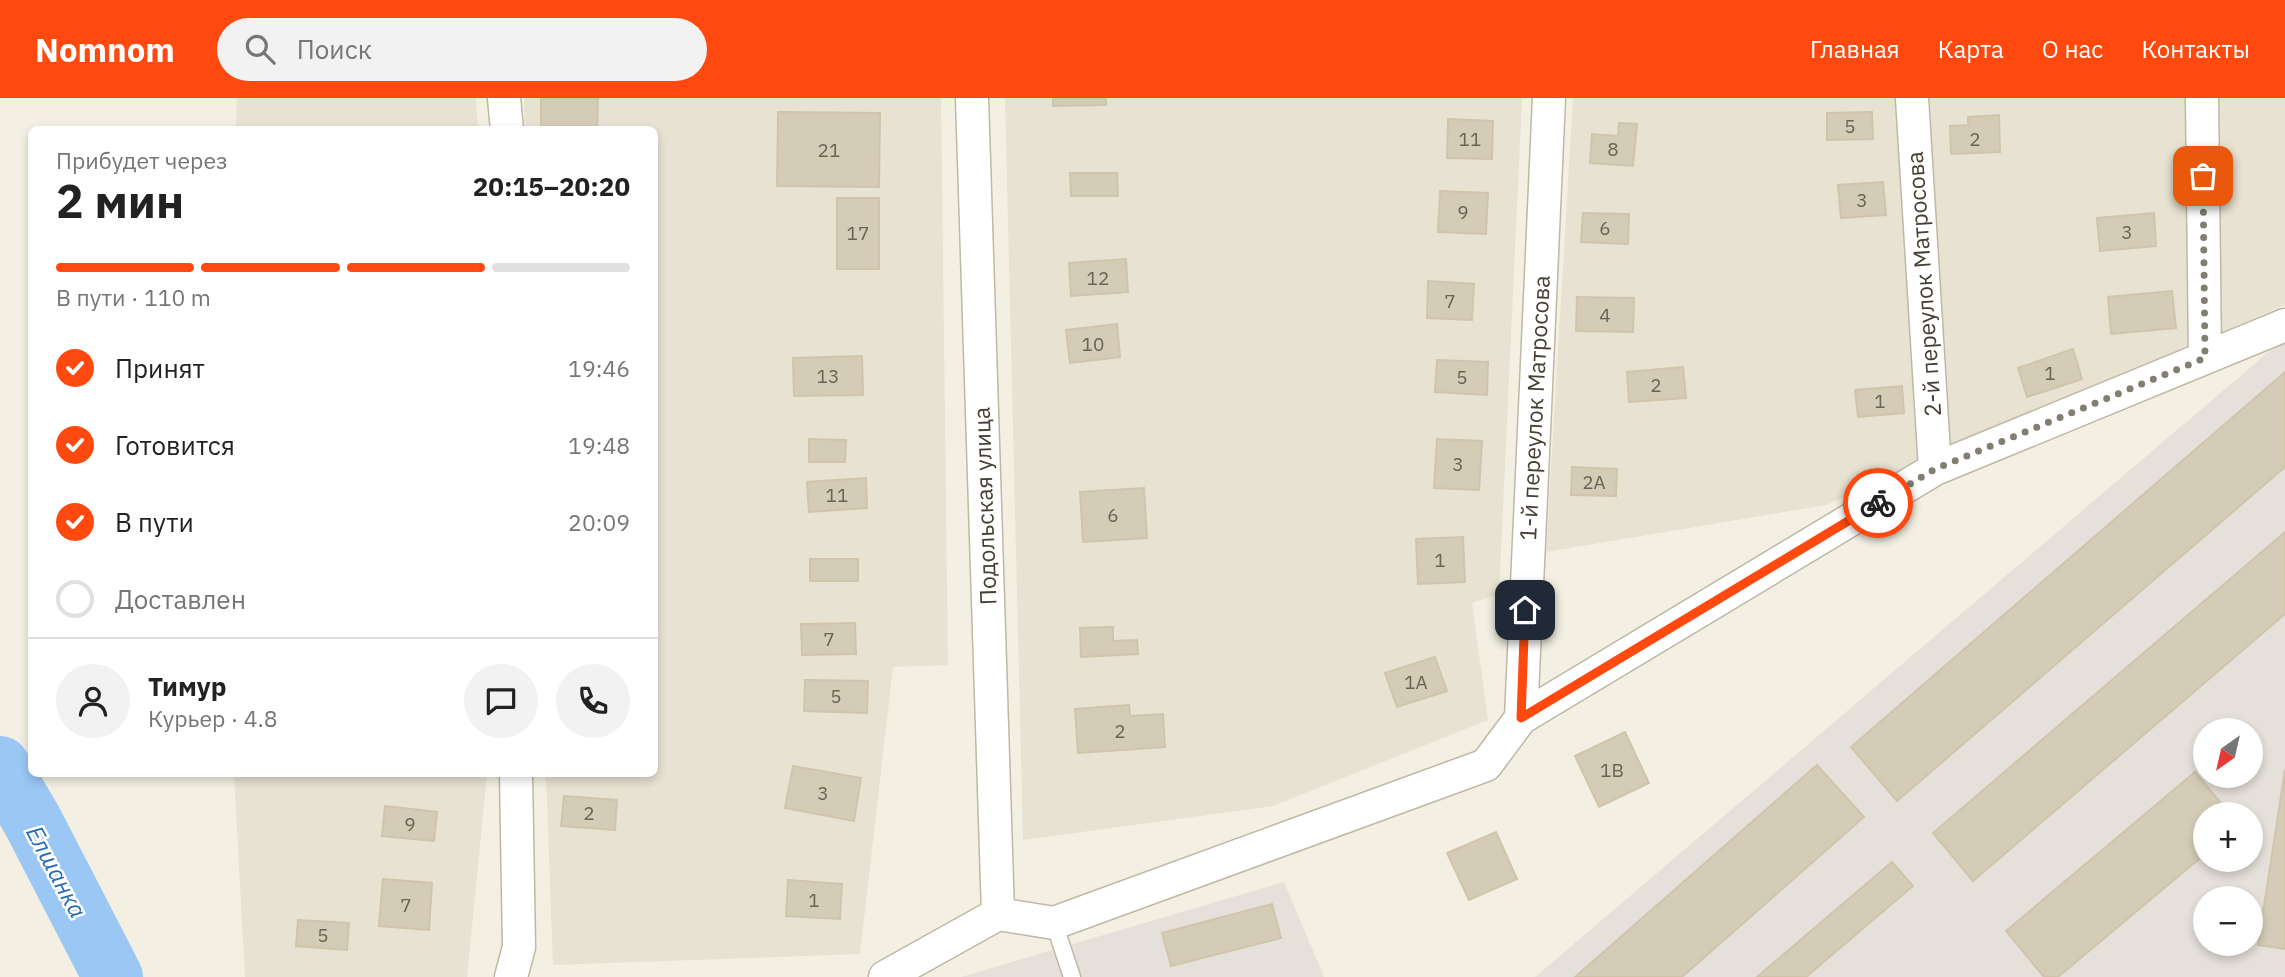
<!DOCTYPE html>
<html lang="ru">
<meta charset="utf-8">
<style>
body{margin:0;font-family:"IBM Plex Sans",sans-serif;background:#f2f2f2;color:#222;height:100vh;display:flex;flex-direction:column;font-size:26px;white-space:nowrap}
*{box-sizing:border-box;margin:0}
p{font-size:23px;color:#767676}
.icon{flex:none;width:38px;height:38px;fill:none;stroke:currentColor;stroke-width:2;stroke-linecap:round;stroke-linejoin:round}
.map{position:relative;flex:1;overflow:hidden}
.drawer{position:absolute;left:28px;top:28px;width:630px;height:651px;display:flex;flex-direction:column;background:#fff;border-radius:10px;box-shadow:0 4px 10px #0003}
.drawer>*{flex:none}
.needle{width:46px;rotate:214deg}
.tools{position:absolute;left:2193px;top:620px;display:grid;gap:14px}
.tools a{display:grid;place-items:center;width:70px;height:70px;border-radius:50%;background:#fff;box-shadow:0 4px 10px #0003;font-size:35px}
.pin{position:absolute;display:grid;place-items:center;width:60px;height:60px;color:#fff;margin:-30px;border-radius:14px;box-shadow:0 4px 10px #0006}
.courier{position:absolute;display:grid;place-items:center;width:70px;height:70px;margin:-35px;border:5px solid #ff490e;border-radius:50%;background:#fff;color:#222;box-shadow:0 2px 9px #0007}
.head em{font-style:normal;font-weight:700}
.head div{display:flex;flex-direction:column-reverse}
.head{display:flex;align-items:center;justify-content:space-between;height:119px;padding:0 28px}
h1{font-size:46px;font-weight:700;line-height:52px}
.bar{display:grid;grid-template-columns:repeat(4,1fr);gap:10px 7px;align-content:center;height:84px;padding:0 28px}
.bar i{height:9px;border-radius:5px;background:#e0e0e0}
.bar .active{background:#ff490e}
.bar p{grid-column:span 4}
.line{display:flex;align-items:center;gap:18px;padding:0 28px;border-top:2px solid #e0e0e0}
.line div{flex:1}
.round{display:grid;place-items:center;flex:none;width:74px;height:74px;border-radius:37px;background:#f2f2f2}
ol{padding:0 28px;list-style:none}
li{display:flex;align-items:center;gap:21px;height:77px}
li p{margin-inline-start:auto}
li .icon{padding:7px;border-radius:50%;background:#ff490e;color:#fff;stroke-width:4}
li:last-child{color:#767676}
li i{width:38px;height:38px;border:4px solid #e0e0e0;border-radius:50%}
header{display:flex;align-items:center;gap:42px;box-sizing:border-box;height:98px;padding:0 35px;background:#ff490e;color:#fff}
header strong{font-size:33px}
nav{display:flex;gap:38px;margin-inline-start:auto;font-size:24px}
.search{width:490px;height:63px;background:#f2f2f2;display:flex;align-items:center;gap:18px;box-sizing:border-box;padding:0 24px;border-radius:38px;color:#767676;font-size:26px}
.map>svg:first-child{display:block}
.residential{fill:#e7e2d1}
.industrial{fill:#e5e0d9;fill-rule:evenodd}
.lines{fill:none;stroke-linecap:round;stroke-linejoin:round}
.river{stroke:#9bc7f4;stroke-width:60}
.building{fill:#d5ccb8;stroke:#d0c5ab;stroke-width:2}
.lane-casing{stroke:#bfb8a5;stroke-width:19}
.street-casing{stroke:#bfb8a5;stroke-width:35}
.lane{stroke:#fff;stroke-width:16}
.street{stroke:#fff;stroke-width:32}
.done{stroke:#827e71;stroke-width:7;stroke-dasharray:0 12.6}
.route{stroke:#ff490e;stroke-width:9}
.labels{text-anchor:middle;stroke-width:5;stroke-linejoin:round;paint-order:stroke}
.number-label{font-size:19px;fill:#696354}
.street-label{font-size:23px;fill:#454033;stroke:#fff}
.water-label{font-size:24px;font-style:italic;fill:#266cb7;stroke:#fff}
</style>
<header>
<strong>Nomnom</strong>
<div class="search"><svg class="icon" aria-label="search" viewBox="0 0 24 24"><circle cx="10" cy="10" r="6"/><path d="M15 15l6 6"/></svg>Поиск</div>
<nav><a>Главная</a><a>Карта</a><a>О нас</a><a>Контакты</a></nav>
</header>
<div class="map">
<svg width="2285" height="879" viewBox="0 0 2285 879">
<rect width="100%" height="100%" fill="#f3f0e3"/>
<path class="residential" d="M 237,0 L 476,0 L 478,31 L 236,31 Z
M 524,0 L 941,0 L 948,567 L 893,569 L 860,856 L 553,867 L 546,676 L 654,676 L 654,32 L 525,31 Z
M 1005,0 L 1522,0 L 1499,496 L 1472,505 L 1488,622 L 1273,708 L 1023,742 Z
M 1573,0 L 2285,0 L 2285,207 L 2030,314 L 1826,407 L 1546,454 Z
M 234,676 L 487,676 L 467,879 L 245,879 Z"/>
<path class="industrial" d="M 2285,245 L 2285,879 L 1535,879 L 2272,251 ZM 2205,632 L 2250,632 L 2250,677 L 2205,677 ZM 2205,716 L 2250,716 L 2250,761 L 2205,761 ZM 2205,800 L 2250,800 L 2250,845 L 2205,845 Z
M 1284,784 L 1324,879 L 961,879 Z"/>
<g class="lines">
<path class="river" d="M 0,668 L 33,724 L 113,879"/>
</g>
<path class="building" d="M 541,0 L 598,0 L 597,32 L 541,32 Z
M 1053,0 L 1106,0 L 1106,7 L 1053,8 Z
M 778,14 L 880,15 L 879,89 L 777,88 Z
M 1872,14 L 1873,41 L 1827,42 L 1827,15 Z
M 1999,17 L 2000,54 L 1951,56 L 1950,28 L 1968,27 L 1968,19 Z
M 1448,21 L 1493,23 L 1492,61 L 1447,60 Z
M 1619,25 L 1637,26 L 1633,68 L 1590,65 L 1592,36 L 1618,38 Z
M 1070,75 L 1117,75 L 1118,98 L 1071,98 Z
M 1883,84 L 1886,117 L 1841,120 L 1838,87 Z
M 1440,93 L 1488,95 L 1486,136 L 1438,134 Z
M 837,100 L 879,100 L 879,171 L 837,171 Z
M 1583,115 L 1629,116 L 1628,146 L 1581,144 Z
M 2154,115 L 2156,148 L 2100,153 L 2097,120 Z
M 1126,161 L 1128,194 L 1071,198 L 1069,165 Z
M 1428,183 L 1474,186 L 1472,222 L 1427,220 Z
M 2172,193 L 2176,230 L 2111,236 L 2108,199 Z
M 1577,199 L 1634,200 L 1633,234 L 1576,233 Z
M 1117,226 L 1120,259 L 1070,265 L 1066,232 Z
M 2073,251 L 2082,281 L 2027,299 L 2018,270 Z
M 862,258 L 863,297 L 794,298 L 793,260 Z
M 1437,262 L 1488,264 L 1487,297 L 1435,294 Z
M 1683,269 L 1686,300 L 1629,304 L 1627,274 Z
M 2285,274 L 2285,369 L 1897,703 L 1851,649 Z
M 1902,288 L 1904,315 L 1858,319 L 1855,292 Z
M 809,341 L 846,342 L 845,364 L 809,364 Z
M 1437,341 L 1482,343 L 1479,392 L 1434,390 Z
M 1572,369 L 1617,371 L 1616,398 L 1571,397 Z
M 866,380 L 867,410 L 809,414 L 807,384 Z
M 1144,390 L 1147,440 L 1083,444 L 1080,394 Z
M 2285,434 L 2285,516 L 1973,783 L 1933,735 Z
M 1463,439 L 1465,484 L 1418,486 L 1416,441 Z
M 810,461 L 858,461 L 858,483 L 810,483 Z
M 855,525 L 856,556 L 802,557 L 801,526 Z
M 1113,529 L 1113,543 L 1137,542 L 1138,556 L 1081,559 L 1080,530 Z
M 1435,559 L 1447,593 L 1397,609 L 1385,575 Z
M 805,582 L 868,583 L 867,615 L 804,613 Z
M 1129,607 L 1130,618 L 1163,616 L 1165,649 L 1078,655 L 1075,611 Z
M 1625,634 L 1649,685 L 1599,709 L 1575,658 Z
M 1817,667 L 1864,719 L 1682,879 L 1575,879 Z
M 793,668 L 861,680 L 854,723 L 785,710 Z
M 2285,672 L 2285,851 L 2258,847 Z
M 2195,674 L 2230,716 L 2205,716 L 2205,756 L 2058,879 L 2044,879 L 2006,833 Z
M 564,698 L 617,702 L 615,732 L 561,728 Z
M 385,708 L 437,714 L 434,743 L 382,738 Z
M 1496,734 L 1517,781 L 1469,802 L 1447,755 Z
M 1892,764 L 1913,788 L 1806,879 L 1757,879 Z
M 383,781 L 432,785 L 429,832 L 379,828 Z
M 788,782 L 842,786 L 840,821 L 786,818 Z
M 1272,806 L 1281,840 L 1171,868 L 1162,835 Z
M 298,822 L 349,825 L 347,852 L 296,848 Z"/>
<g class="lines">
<defs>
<path id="lane" d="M 1054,825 L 1072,879"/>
<path id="street" d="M 504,0 L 507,32
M 972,0 L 998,816
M 1912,0 L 1935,371
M 2202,0 L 2205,260
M 1521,620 L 1549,0
M 511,879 L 519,849 L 516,676
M 885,879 L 998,816 L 1054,825 L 1486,667 L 1521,620 L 1935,371 L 2285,227"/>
</defs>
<use href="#lane" class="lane-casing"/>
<use href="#street" class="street-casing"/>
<use href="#lane" class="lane"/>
<use href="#street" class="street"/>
</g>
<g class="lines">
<path class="done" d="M 1878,405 L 1935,371 L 2205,260 L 2203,78"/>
<path class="route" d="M 1525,512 L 1521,620 L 1878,405"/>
</g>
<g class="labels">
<g class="number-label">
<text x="1850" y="35">5</text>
<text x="1470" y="48">11</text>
<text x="1975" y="48">2</text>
<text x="1613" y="58">8</text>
<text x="829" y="59">21</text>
<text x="1862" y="109">3</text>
<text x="1463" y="121">9</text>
<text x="1605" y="137">6</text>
<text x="2127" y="141">3</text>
<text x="858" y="142">17</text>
<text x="1098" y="187">12</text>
<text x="1450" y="210">7</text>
<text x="1605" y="224">4</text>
<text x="1093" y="253">10</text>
<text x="2050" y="282">1</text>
<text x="828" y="285">13</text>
<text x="1462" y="286">5</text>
<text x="1656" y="294">2</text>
<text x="1880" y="310">1</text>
<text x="1458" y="373">3</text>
<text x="1594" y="391">2А</text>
<text x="837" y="404">11</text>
<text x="1113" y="424">6</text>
<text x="1440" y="469">1</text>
<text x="829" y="548">7</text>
<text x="1416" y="591">1А</text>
<text x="836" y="605">5</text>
<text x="1120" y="640">2</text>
<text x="1612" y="679">1В</text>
<text x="823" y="702">3</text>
<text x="589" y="722">2</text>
<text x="410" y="733">9</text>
<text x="814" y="809">1</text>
<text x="406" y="814">7</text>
<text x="323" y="844">5</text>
</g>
<g class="street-label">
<text transform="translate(1924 186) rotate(-94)" y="8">2-й переулок Матросова</text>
<text transform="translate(1535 310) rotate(-87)" y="8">1-й переулок Матросова</text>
<text transform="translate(985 408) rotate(-92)" y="8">Подольская улица</text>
</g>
<g class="water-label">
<text transform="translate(56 774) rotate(62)" y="8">Елшанка</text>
</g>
</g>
</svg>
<div class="tools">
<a><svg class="needle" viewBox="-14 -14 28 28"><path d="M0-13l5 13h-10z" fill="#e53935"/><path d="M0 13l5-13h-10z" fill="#767676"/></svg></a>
<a>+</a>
<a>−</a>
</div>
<div class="pin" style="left:2203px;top:78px;background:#ea580c"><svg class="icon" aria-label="bag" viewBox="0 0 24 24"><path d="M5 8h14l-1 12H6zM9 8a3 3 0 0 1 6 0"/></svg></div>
<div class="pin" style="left:1525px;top:512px;background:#1f2937"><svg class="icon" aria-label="home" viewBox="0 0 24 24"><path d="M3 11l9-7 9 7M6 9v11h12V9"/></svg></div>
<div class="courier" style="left:1878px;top:405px"><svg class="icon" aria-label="bike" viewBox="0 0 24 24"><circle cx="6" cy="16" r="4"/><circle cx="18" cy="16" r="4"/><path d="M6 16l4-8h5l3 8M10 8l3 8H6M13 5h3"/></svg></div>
<section class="drawer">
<div class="head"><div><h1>2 мин</h1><p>Прибудет через</p></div><em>20:15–20:20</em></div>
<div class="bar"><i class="active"></i><i class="active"></i><i class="active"></i><i></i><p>В пути · 110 m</p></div>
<ol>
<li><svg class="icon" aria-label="check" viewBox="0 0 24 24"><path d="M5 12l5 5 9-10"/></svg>Принят<p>19:46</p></li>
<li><svg class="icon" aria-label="check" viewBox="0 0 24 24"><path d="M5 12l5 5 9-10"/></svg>Готовится<p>19:48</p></li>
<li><svg class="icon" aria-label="check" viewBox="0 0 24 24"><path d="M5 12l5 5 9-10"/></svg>В пути<p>20:09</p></li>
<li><i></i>Доставлен</li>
</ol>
<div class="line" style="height:126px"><a class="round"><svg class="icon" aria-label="person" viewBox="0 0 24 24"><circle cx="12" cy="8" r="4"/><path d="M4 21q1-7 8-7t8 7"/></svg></a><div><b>Тимур</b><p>Курьер · 4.8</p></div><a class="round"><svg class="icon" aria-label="chat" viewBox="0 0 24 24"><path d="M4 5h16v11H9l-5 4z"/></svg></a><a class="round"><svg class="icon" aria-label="phone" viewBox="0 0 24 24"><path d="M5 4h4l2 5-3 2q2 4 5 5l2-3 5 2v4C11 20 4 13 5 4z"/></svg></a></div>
</section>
</div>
